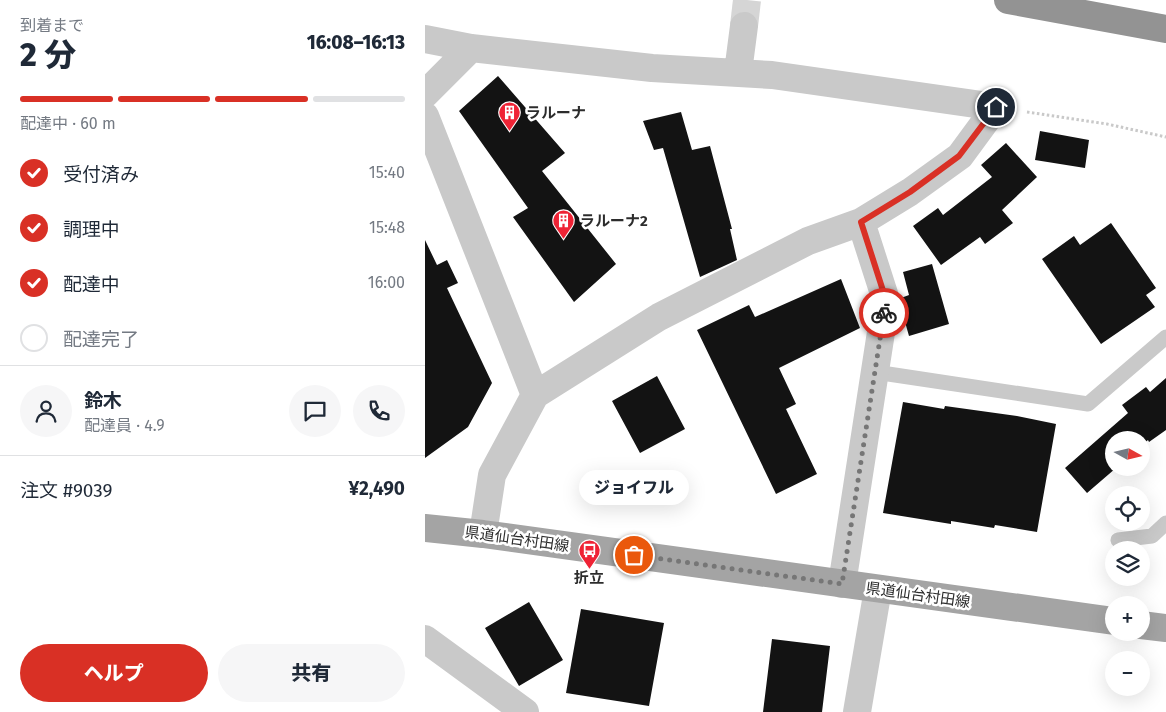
<!DOCTYPE html>
<html lang="ja">
<meta charset="utf-8">
<style>
body{margin:0;font-family:"Fira Sans","Noto Sans JP",sans-serif;background:#f6f6f7;color:#1f2937;height:100vh;display:flex;flex-direction:column;font-size:19px;white-space:nowrap}
*{box-sizing:border-box;margin:0}
p{font-size:16px;color:#747a83}
.icon{flex:none;width:28px;height:28px;fill:none;stroke:currentColor;stroke-width:2;stroke-linecap:round;stroke-linejoin:round}
.map{position:relative;flex:1;overflow:hidden}
.panel{display:flex;flex-direction:column;background:#fff;width:425px}
.panel>*{flex:none}
.needle{width:32px;rotate:98deg}
.buttons{position:absolute;left:680px;top:431px;display:grid;gap:10px}
.buttons a{display:grid;place-items:center;width:45px;height:45px;border-radius:50%;background:#fff;box-shadow:0 5px 20px #0002;font-size:25px}
.pin{position:absolute;display:grid;place-items:center;width:42px;height:42px;color:#fff;margin:-21px;border:2px solid #fff;border-radius:50%;box-shadow:0 1px 5px #0007}
.courier{position:absolute;display:grid;place-items:center;width:50px;height:50px;margin:-25px;border:4px solid #d93025;border-radius:50%;background:#fff;color:#222;box-shadow:0 1px 6px #0007}
.bubble{position:absolute;height:35px;border-radius:18px;background:#fff;box-shadow:0 5px 20px #0002;font-size:16px;font-weight:800;line-height:35px;text-align:center}
.summary em{font-style:normal;font-weight:800}
.summary div{display:flex;flex-direction:column-reverse}
.summary{display:flex;align-items:center;justify-content:space-between;height:85px;padding:0 20px}
h1{font-size:32px;font-weight:800;line-height:38px}
.bar{display:grid;grid-template-columns:repeat(4,1fr);gap:8px 5px;align-content:center;height:60px;padding:0 20px}
.bar i{height:6px;border-radius:4px;background:#e0e1e3}
.bar .current{background:#d93025}
.bar p{grid-column:span 4}
.line{display:flex;align-items:center;gap:12px;padding:0 20px;border-top:1px solid #e0e1e3}
.line div{flex:1}
.round{display:grid;place-items:center;flex:none;width:52px;height:52px;border-radius:26px;background:#f6f6f7}
ol{padding:0 20px;list-style:none}
li{display:flex;align-items:center;gap:15px;height:55px}
li p{margin-inline-start:auto}
li .icon{padding:5px;border-radius:50%;background:#d93025;color:#fff;stroke-width:4}
li:last-child{color:#747a83}
li i{width:28px;height:28px;border:2px solid #e0e1e3;border-radius:50%}
.primary-button{display:flex;gap:10px;margin-top:auto;padding:10px 20px}
.primary-button a{flex:1;height:58px;border-radius:30px;background:#d93025;color:#fff;font-size:20px;font-weight:800;line-height:58px;text-align:center}
.primary-button a+a{background:#f6f6f7;color:#1f2937}
main{display:flex;flex:1;min-height:0}
.map>svg:first-child{display:block}
.building{fill:#131313}
.lines{fill:none;stroke-linecap:round;stroke-linejoin:round}
.minor-tunnel{stroke:#d5d5d5;stroke-width:28;stroke-dasharray:28 14;stroke-linecap:butt}
.path{stroke:#c9c9c9;stroke-width:3;stroke-dasharray:2.5 2.5;stroke-linecap:butt}
.service{stroke:#c9c9c9;stroke-width:15}
.minor{stroke:#c9c9c9;stroke-width:28}
.tertiary{stroke:#c9c9c9;stroke-width:28}
.primary{stroke:#a4a4a4;stroke-width:28}
.motorway{stroke:#939393;stroke-width:28}
.done{stroke:#767676;stroke-width:5;stroke-dasharray:0 9}
.route{stroke:#d93025;stroke-width:6}
.labels{text-anchor:middle;stroke-width:5;stroke-linejoin:round;paint-order:stroke}
.poi-label{font-size:15px;font-weight:bold;fill:#2c2c2c;stroke:#fff;text-anchor:start}
.street-label{font-size:15px;fill:#2c2c2c;stroke:#fff}
</style>
<main>
<section class="panel">
<div class="summary"><div><h1>2 分</h1><p>到着まで</p></div><em>16:08–16:13</em></div>
<div class="bar"><i class="current"></i><i class="current"></i><i class="current"></i><i></i><p>配達中 · 60 m</p></div>
<ol>
<li><svg class="icon" aria-label="check" viewBox="0 0 24 24"><path d="M5 12l5 5 9-10"/></svg>受付済み<p>15:40</p></li>
<li><svg class="icon" aria-label="check" viewBox="0 0 24 24"><path d="M5 12l5 5 9-10"/></svg>調理中<p>15:48</p></li>
<li><svg class="icon" aria-label="check" viewBox="0 0 24 24"><path d="M5 12l5 5 9-10"/></svg>配達中<p>16:00</p></li>
<li><i></i>配達完了</li>
</ol>
<div class="line" style="height:90px"><a class="round"><svg class="icon" aria-label="person" viewBox="0 0 24 24"><circle cx="12" cy="8" r="4"/><path d="M4 21q1-7 8-7t8 7"/></svg></a><div><b>鈴木</b><p>配達員 · 4.9</p></div><a class="round"><svg class="icon" aria-label="chat" viewBox="0 0 24 24"><path d="M4 5h16v11H9l-5 4z"/></svg></a><a class="round"><svg class="icon" aria-label="phone" viewBox="0 0 24 24"><path d="M5 4h4l2 5-3 2q2 4 5 5l2-3 5 2v4C11 20 4 13 5 4z"/></svg></a></div>
<div class="line" style="height:65px"><div>注文 #9039</div><b>¥2,490</b></div>
<div class="primary-button"><a>ヘルプ</a><a>共有</a></div>
</section>
<div class="map">
<svg width="741" height="712" viewBox="0 0 741 712">
<rect width="100%" height="100%" fill="#fff"/>
<path class="building" d="M 73,76 L 140,153 L 117,171 L 191,264 L 149,302 L 88,217 L 103,208 L 34,111 Z
M 256,112 L 267,150 L 285,146 L 307,229 L 305,229 L 312,260 L 275,277 L 238,148 L 229,150 L 218,121 Z
M 615,131 L 664,140 L 660,168 L 610,160 Z
M 581,143 L 612,177 L 577,210 L 588,223 L 560,244 L 555,237 L 516,265 L 488,226 L 513,208 L 518,215 L 567,177 L 556,165 Z
M 686,223 L 731,288 L 721,295 L 730,307 L 676,344 L 617,259 L 649,236 L 655,245 Z
M 0,240 L 12,265 L 22,260 L 33,283 L 22,288 L 67,383 L 43,427 L 0,458 Z
M 507,264 L 524,324 L 484,336 L 476,308 L 476,298 L 484,295 L 478,272 Z
M 416,279 L 435,328 L 354,368 L 371,404 L 361,409 L 392,474 L 351,494 L 272,330 L 324,305 L 330,317 Z
M 232,376 L 260,429 L 215,453 L 187,401 Z
M 741,378 L 741,430 L 724,442 L 723,440 L 716,446 L 716,440 L 689,440 L 689,468 L 691,468 L 662,493 L 640,468 L 703,413 L 697,405 L 721,387 L 725,392 Z
M 478,402 L 519,409 L 520,406 L 592,416 L 631,424 L 612,532 L 570,525 L 569,528 L 526,521 L 526,524 L 458,513 Z
M 104,602 L 138,660 L 94,686 L 60,628 Z
M 156,609 L 239,623 L 224,706 L 141,693 Z
M 347,639 L 405,646 L 397,712 L 338,712 Z"/>
<g class="lines">
<path class="minor-tunnel" d="M 319,26 L 322,0"/>
<path class="path" d="M 602,112 L 682,124 L 741,137"/>
<path class="service" d="M 450,372 L 663,404 L 741,337
M 693,540 L 727,536 L 741,523"/>
<path class="minor" d="M 0,39 L 46,48 L 227,68 L 347,75 L 571,107 L 535,156 L 485,192 L 436,222 L 383,241 L 234,317 L 110,395
M 313,72 L 319,26
M 0,94 L 46,48
M 0,116 L 110,395 L 67,475 L 58,534
M 417,584 L 461,300 L 436,222
M 0,639 L 100,712"/>
<path class="tertiary" d="M 432,712 L 453,589"/>
<path class="primary" d="M 0,528 L 58,534 L 689,621
M 716,625 L 741,628"/>
<path class="motorway" d="M 583,0 L 741,29"/>
</g>
<g class="lines">
<path class="done" d="M 209,555 L 417,584 L 459,313"/>
<path class="route" d="M 459,313 L 461,300 L 436,222 L 485,192 L 534,156 L 571,107"/>
</g>
<defs>
<symbol id="building-pin" viewBox="-11 -11 22 30"><path d="M0 17L-7.5 6A9.5 9.5 0 1 1 7.5 6Z" fill="#ef2335" stroke="#fff"/><path d="M-4-6H4V6H1V3H-1V6H-4ZM-2.5-4.3h1.7v1.8h-1.7ZM.8-4.3h1.7v1.8H.8ZM-2.5-1h1.7V.8h-1.7ZM.8-1h1.7V.8H.8Z" fill="#fff"/></symbol>
<symbol id="bus-pin" viewBox="-11 -11 22 30"><path d="M0 17L-7.5 6A9.5 9.5 0 1 1 7.5 6Z" fill="#ef2335" stroke="#fff"/><path d="M-5-6H5V4H4V6H2V4H-2V6H-4V4H-5ZM-3.5-4V0h7V-4ZM-3.5 1.2v1.5H-2V1.2ZM2 1.2v1.5H3.5V1.2Z" fill="#fff"/></symbol>
</defs>
<g fill-rule="evenodd">
<use href="#building-pin" x="72" y="100" width="25" height="34"/>
<use href="#building-pin" x="126" y="208" width="25" height="34"/>
<use href="#bus-pin" x="152" y="538" width="25" height="34"/>
</g>
<g class="labels">
<g class="poi-label">
<text x="101" y="118">ラルーナ</text>
<text x="155" y="226">ラルーナ2</text>
<text x="164" y="583" text-anchor="middle">折立</text>
</g>
<g class="street-label">
<text transform="translate(92 539) rotate(8)" y="5">県道仙台村田線</text>
<text transform="translate(493 595) rotate(8)" y="5">県道仙台村田線</text>
</g>
</g>
</svg>
<div class="buttons">
<a><svg class="needle" viewBox="-14 -14 28 28"><path d="M0-13l5 13h-10z" fill="#e53935"/><path d="M0 13l5-13h-10z" fill="#747a83"/></svg></a>
<a><svg class="icon" aria-label="locate" viewBox="0 0 24 24"><circle cx="12" cy="12" r="6"/><path d="M12 2v4M12 18v4M2 12h4M18 12h4"/></svg></a>
<a><svg class="icon" aria-label="layers" viewBox="0 0 24 24"><path d="M12 4l9 5-9 5-9-5zM3 14l9 5 9-5"/></svg></a>
<a>+</a>
<a>−</a>
</div>
<div class="pin" style="left:209px;top:555px;background:#ea580c"><svg class="icon" aria-label="bag" viewBox="0 0 24 24"><path d="M5 8h14l-1 12H6zM9 8a3 3 0 0 1 6 0"/></svg></div>
<div class="pin" style="left:571px;top:107px;background:#1f2937"><svg class="icon" aria-label="home" viewBox="0 0 24 24"><path d="M3 11l9-7 9 7M6 9v11h12V9"/></svg></div>
<div class="courier" style="left:459px;top:313px"><svg class="icon" aria-label="bike" viewBox="0 0 24 24"><circle cx="6" cy="16" r="4"/><circle cx="18" cy="16" r="4"/><path d="M6 16l4-8h5l3 8M10 8l3 8H6M13 5h3"/></svg></div>
<div class="bubble" style="left:154px;top:470px;width:110px">ジョイフル</div>
</div>
</main>
